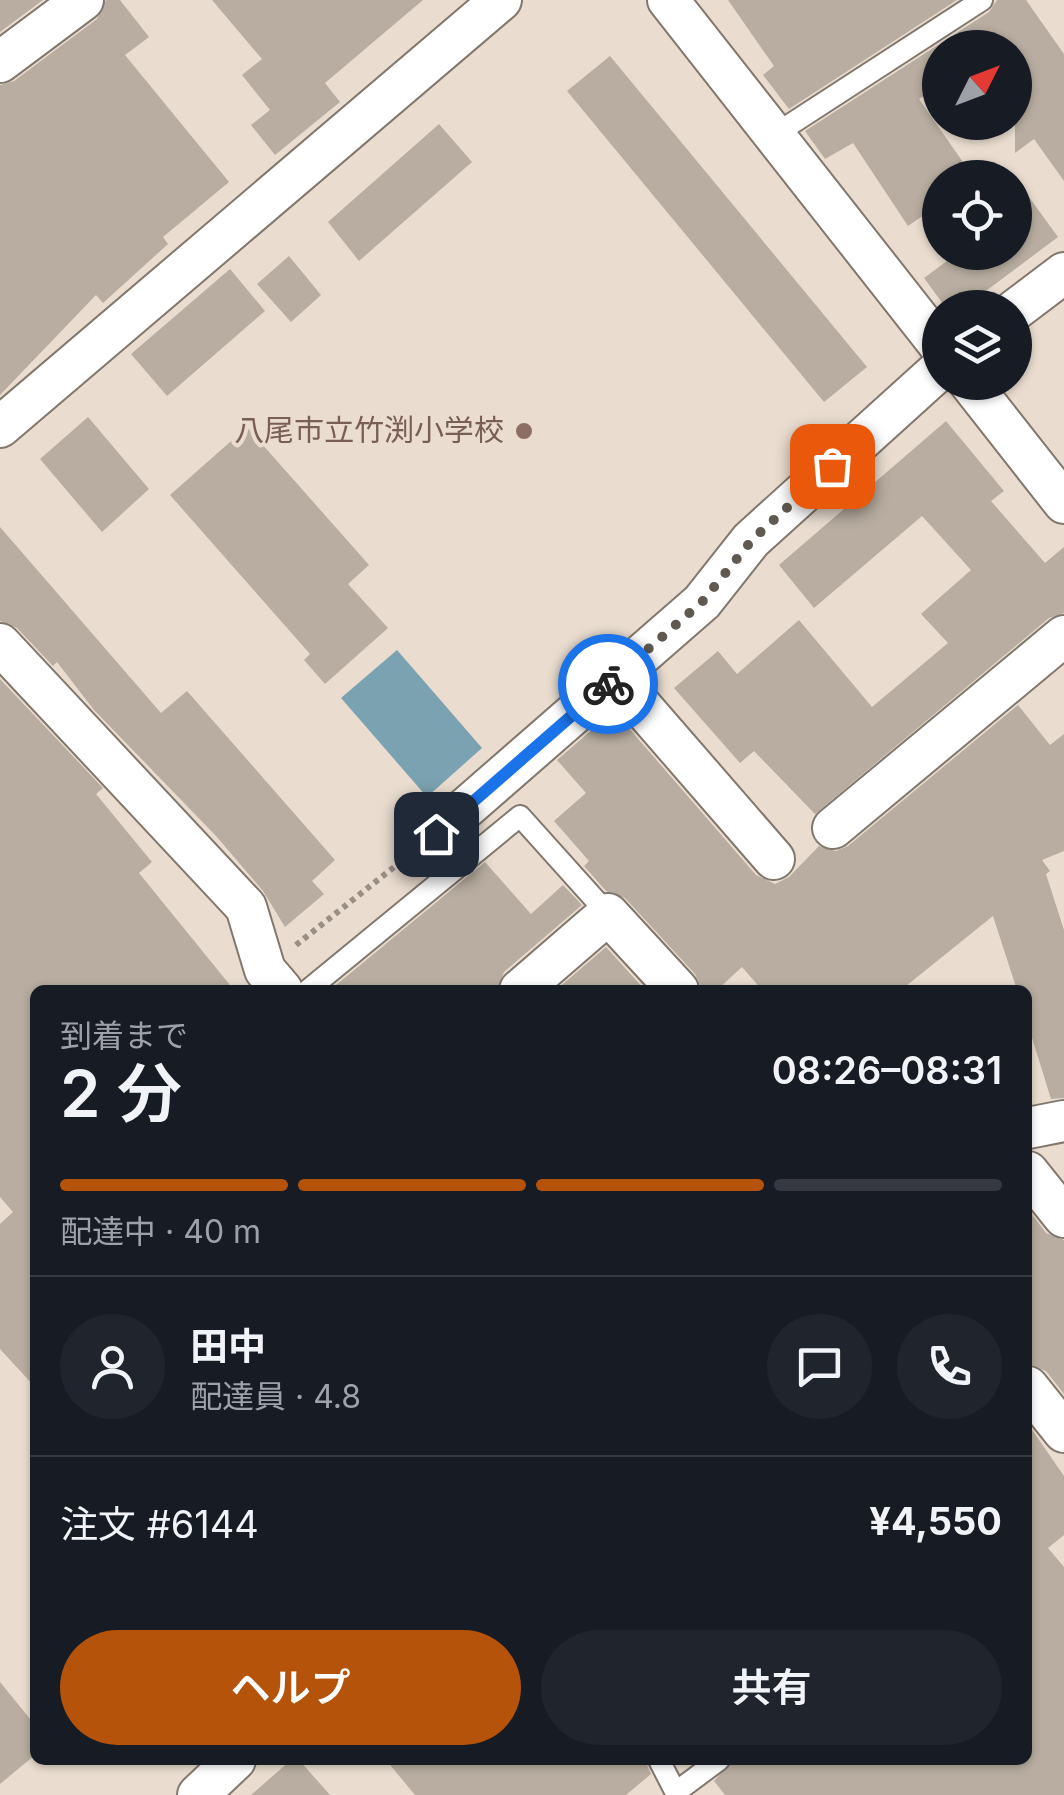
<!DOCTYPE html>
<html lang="ja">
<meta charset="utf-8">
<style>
body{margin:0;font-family:Inter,"Noto Sans JP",sans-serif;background:#20242c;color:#f1f3f6;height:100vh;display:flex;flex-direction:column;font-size:38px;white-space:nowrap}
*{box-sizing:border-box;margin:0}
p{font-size:32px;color:#9ea1a6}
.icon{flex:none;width:55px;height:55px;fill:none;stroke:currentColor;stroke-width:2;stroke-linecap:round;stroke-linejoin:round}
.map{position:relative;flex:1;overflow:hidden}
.details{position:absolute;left:30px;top:985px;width:1002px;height:780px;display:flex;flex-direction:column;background:#171b24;border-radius:15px;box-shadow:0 2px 8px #0004}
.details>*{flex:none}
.needle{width:65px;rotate:48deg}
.tools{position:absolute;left:922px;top:30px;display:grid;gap:20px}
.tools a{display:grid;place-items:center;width:110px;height:110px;border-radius:50%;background:#171b24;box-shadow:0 2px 8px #0004;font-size:50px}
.pin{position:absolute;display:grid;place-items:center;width:85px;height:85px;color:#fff;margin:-42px;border-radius:20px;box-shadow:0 5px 15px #0006}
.courier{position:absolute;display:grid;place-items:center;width:100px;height:100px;margin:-50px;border:8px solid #1a73e8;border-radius:50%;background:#fff;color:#222;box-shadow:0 2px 12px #0007}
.headline em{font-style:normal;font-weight:600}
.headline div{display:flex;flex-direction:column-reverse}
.headline{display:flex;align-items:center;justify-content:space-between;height:170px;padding:0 30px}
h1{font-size:65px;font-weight:600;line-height:75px}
.bar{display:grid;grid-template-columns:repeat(4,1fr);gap:15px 10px;align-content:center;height:120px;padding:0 30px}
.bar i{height:12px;border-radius:8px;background:#363941}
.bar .active{background:#b45309}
.bar p{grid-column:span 4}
.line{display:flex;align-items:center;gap:25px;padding:0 30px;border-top:2px solid #363941}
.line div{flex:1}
.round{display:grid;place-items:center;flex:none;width:105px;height:105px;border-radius:52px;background:#20242c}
.action{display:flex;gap:20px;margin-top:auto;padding:20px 30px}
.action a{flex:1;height:115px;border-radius:60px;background:#b45309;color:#fff;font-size:40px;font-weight:600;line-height:115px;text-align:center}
.action a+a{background:#20242c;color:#f1f3f6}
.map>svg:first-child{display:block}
.water{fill:#7ba2b0}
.building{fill:#b8ada0}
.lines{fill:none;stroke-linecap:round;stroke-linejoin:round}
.lane-casing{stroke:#82776c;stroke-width:24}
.street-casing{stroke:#82776c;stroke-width:44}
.path{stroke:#998f85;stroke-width:6;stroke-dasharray:5 5;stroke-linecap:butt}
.lane{stroke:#fff;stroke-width:20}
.street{stroke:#fff;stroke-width:40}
.done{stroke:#605952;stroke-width:10;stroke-dasharray:0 18}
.route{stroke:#1a73e8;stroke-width:12}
.education-dot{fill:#8d6e63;stroke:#eaddd0;stroke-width:4}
.labels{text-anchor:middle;stroke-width:8;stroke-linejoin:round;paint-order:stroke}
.education-label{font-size:30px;fill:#785e54;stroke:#eaddd0;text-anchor:end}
</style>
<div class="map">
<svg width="1064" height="1795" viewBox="0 0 1064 1795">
<rect width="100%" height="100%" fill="#eaddd0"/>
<path class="water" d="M 397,650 L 482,748 L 427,797 L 341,698 Z"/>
<path class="building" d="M 0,0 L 43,0 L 0,32 Z
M 106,0 L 120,0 L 149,37 L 125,55 L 229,182 L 163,237 L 168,244 L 103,303 L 96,295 L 0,395 L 0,85 L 14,81 L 97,19 Z
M 212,0 L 423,0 L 325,83 L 340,102 L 275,155 L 251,125 L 270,110 L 242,75 L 262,59 Z
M 728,0 L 957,0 L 789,109 L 763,75 L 774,66 Z
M 997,0 L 1026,0 L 1064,54 L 1064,181 L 1034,139 L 1015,153 L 1015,48 L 940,48 L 940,85 L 919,99 L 974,178 L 940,178 L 940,204 L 908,226 L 853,143 L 825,159 L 805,131 L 989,12 Z
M 610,56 L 867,367 L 824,402 L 567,91 Z
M 439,124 L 472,162 L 359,261 L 328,222 Z
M 1015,178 L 1058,237 L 963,308 L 946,308 L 924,278 L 959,252 L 1015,252 Z
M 289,256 L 321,295 L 291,322 L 257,284 Z
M 230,269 L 265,311 L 167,396 L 131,354 Z
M 88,417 L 149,489 L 102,532 L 40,459 Z
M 946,421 L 1004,491 L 991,501 L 1045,563 L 1064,547 L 1064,613 L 1049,618 L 815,814 L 754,751 L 740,763 L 674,688 L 718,651 L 737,674 L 799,620 L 872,707 L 948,643 L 921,614 L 971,570 L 922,516 L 814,608 L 779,565 Z
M 247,427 L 369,565 L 348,584 L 388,628 L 325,684 L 304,660 L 310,654 L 170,495 Z
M 0,527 L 161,713 L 187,691 L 335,860 L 312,881 L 324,894 L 285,927 L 263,891 L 216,836 L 94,710 L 57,662 L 53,666 L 17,628 L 0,621 Z
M 0,679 L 103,788 L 96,794 L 152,862 L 139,873 L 234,990 L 35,990 L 35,1387 L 0,1349 L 0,1224 L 13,1212 L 0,1197 Z
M 1018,705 L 1050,745 L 1064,734 L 1064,851 L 1042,860 L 1050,871 L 1046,874 L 1064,930 L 1064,1098 L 1051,1099 L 1028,1025 L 1028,990 L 1017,990 L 993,916 L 901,990 L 762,990 L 742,967 L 717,990 L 702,990 L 695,974 L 625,898 L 606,891 L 584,866 L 589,861 L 554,821 L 586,793 L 557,760 L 614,711 L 756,875 L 775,884 L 789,877 L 819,846 L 836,851 L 848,846 Z
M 485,862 L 531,914 L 563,885 L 582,905 L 504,972 L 497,990 L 330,990 Z
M 606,947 L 645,990 L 556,990 Z
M 1028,1209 L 1046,1233 L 1064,1240 L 1064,1394 L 1046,1371 L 1028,1364 Z
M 1028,1424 L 1064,1476 L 1064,1535 L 1048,1548 L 1064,1567 L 1064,1795 L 725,1795 L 714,1781 L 733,1760 L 1028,1760 Z
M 0,1682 L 35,1725 L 35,1755 L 0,1784 Z
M 291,1760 L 299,1760 L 330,1795 L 251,1795 Z
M 386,1760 L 645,1760 L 651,1774 L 626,1795 L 415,1795 Z"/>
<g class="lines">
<defs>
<path id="lane" d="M 774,135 L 982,0
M 308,990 L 520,816 L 608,914
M 659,1760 L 677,1795
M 676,1792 L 719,1760"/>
<path id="street" d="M 668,0 L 940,346
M 0,62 L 83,0
M 1015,310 L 1064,273
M 969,382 L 1064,503
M 0,427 L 501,0
M 0,644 L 246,907 L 265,970 L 282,990
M 616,677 L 774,859
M 833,828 L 1064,636
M 436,834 L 702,602 L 751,540 L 940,369
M 520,990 L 608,914 L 678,990
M 1028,1128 L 1064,1121
M 1028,1172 L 1064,1217
M 1028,1387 L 1064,1432
M 198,1795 L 235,1760"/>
</defs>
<use href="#lane" class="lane-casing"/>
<use href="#street" class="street-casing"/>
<path class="path" d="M 296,945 L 408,856"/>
<use href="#lane" class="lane"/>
<use href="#street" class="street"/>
</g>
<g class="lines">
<path class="done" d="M 608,684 L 702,602 L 752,540 L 832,466"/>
<path class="route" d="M 436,834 L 608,684"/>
</g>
<circle class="education-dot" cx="524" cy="431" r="10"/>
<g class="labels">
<g class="education-label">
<text x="504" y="441">八尾市立竹渕小学校</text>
</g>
</g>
</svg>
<div class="tools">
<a><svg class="needle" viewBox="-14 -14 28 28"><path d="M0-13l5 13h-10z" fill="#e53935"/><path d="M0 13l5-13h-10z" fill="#9ea1a6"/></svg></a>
<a><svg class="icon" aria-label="locate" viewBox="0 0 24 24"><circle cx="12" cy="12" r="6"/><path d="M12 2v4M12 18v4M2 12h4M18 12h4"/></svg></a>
<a><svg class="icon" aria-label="layers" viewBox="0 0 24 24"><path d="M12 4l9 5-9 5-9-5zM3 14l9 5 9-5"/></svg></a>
</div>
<div class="pin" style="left:832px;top:466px;background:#ea580c"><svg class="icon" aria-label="bag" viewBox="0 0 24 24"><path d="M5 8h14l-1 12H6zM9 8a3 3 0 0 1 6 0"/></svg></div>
<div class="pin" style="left:436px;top:834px;background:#1f2937"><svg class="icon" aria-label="home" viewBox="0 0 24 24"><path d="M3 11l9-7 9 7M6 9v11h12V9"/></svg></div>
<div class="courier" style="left:608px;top:684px"><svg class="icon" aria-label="bike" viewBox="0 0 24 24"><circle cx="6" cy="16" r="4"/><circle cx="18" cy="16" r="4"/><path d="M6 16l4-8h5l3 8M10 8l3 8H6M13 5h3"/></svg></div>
<section class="details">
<div class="headline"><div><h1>2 分</h1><p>到着まで</p></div><em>08:26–08:31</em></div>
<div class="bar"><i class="active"></i><i class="active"></i><i class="active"></i><i></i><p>配達中 · 40 m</p></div>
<div class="line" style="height:180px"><a class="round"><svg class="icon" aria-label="person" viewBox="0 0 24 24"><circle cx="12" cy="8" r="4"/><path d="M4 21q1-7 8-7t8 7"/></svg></a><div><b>田中</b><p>配達員 · 4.8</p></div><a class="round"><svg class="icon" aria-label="chat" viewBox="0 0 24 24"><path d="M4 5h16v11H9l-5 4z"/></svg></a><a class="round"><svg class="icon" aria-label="phone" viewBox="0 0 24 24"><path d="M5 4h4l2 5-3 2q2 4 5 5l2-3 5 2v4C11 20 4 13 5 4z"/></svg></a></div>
<div class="line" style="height:130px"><div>注文 #6144</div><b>¥4,550</b></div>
<div class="action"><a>ヘルプ</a><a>共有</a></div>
</section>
</div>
